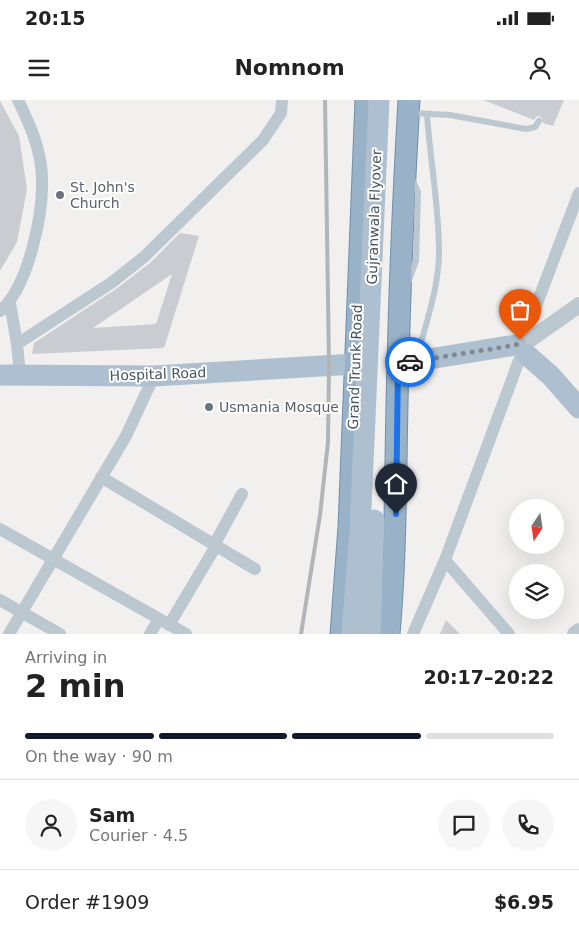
<!DOCTYPE html>
<meta charset="utf-8">
<style>
body{margin:0;font-family:"DejaVu Sans",sans-serif;background:#f6f6f6;color:#222;height:100vh;display:flex;flex-direction:column;font-size:19px;white-space:nowrap}
*{box-sizing:border-box;margin:0}
p{font-size:16px;color:#767676}
.icon{flex:none;width:28px;height:28px;fill:none;stroke:currentColor;stroke-width:2;stroke-linecap:round;stroke-linejoin:round}
.map{position:relative;height:534px;overflow:hidden}
.drawer{display:flex;flex-direction:column;background:#fff;flex:1}
.drawer>*{flex:none}
.needle{width:32px;rotate:193deg}
.buttons{position:absolute;left:509px;top:399px;display:grid;gap:10px}
.buttons a{display:grid;place-items:center;width:55px;height:55px;border-radius:50%;background:#fff;box-shadow:0 5px 20px #0002;font-size:25px}
.pin{position:absolute;display:grid;place-items:center;width:42px;height:42px;color:#fff;margin:-51px -21px;border-radius:50% 50% 50% 0;rotate:-45deg;box-shadow:0 0 5px #0007}
.pin .icon{rotate:45deg}
.courier{position:absolute;display:grid;place-items:center;width:50px;height:50px;margin:-25px;border:4px solid #1a73e8;border-radius:50%;background:#fff;color:#222;box-shadow:0 1px 6px #0007}
.summary em{font-style:normal;font-weight:700}
.summary div{display:flex;flex-direction:column-reverse}
.summary{display:flex;align-items:center;justify-content:space-between;height:85px;padding:0 25px}
h1{font-size:32px;font-weight:700;line-height:38px}
.bar{display:grid;grid-template-columns:repeat(4,1fr);gap:8px 5px;align-content:center;height:60px;padding:0 25px}
.bar i{height:6px;border-radius:4px;background:#e0e0e0}
.bar .on{background:#111827}
.bar p{grid-column:span 4}
.line{display:flex;align-items:center;gap:12px;padding:0 25px;border-top:1px solid #e0e0e0}
.line div{flex:1}
.round{display:grid;place-items:center;flex:none;width:52px;height:52px;border-radius:26px;background:#f6f6f6}
.status{display:flex;justify-content:space-between;align-items:center;height:35px;padding:0 25px;background:#fff;direction:ltr}
.status svg{height:14px;fill:currentColor}
header{display:flex;justify-content:space-between;align-items:center;height:65px;padding:0 25px;background:#fff;font-size:22px;font-weight:700}
.map>svg:first-child{display:block}
.building{fill:#c9cdd2;fill-rule:evenodd}
.lines{fill:none;stroke-linecap:round;stroke-linejoin:round}
.trunk-casing{stroke:#708fad;stroke-width:23}
.service{stroke:#bcc8cf;stroke-width:6}
.minor{stroke:#bcc8cf;stroke-width:12}
.tertiary{stroke:#bcc8cf;stroke-width:16}
.primary{stroke:#aec0d0;stroke-width:21}
.trunk{stroke:#99b2c8;stroke-width:21}
.rail{stroke:#b1b5ba;stroke-width:4}
.primary-bridge{stroke:#aec0d0;stroke-width:21}
.done{stroke:#828a91;stroke-width:5;stroke-dasharray:0 9}
.route{stroke:#1a73e8;stroke-width:6}
.worship-dot{fill:#6b7280;stroke:#fff;stroke-width:2}
.labels{text-anchor:middle;stroke-width:4;stroke-linejoin:round;paint-order:stroke}
.worship-label{font-size:14px;fill:#5b616d;stroke:#fff;text-anchor:start}
.street-label{font-size:14px;fill:#46545e;stroke:#fff}
</style>
<div class="status"><b>20:15</b><svg viewBox="0 0 49 12"><path d="M0 12V9h3v3zM5 12V6h3v6zM10 12V3h3v9zM15 12V0h3v12zM26 1h20v11H26zM47 4h2v5h-2z"/></svg></div>
<header><svg class="icon" aria-label="menu" viewBox="0 0 24 24"><path d="M4 6h16M4 12h16M4 18h16"/></svg>Nomnom<svg class="icon" aria-label="person" viewBox="0 0 24 24"><circle cx="12" cy="8" r="4"/><path d="M4 21q1-7 8-7t8 7"/></svg></header>
<div class="map">
<svg width="579" height="534" viewBox="0 0 579 534">
<rect width="100%" height="100%" fill="#f2efef"/>
<path class="building" d="M 483,0 L 564,0 L 553,26 L 543,23 L 541,17 L 537,16 L 534,20 Z
M 0,1 L 19,36 L 27,89 L 17,142 L 0,171 Z
M 180,133 L 199,136 L 164,248 L 32,254 L 34,243 L 116,189 L 150,163 ZM 172,174 L 156,224 L 93,228 Z
M 446,520 L 460,534 L 440,534 Z"/>
<g class="lines">
<defs>
<path id="trunk" d="M 341,534 L 349,427 L 366,0
M 389,534 C 397,444 395,355 398,265 C 400,177 404,88 409,0"/>
</defs>
<use href="#trunk" class="trunk-casing"/>
<path class="service" d="M 412,13 L 450,15 L 526,29 L 535,27 L 539,21
M 408,183 L 416,161 L 418,92 L 412,79
M 417,257 C 426,223 439,187 439,152 C 439,105 430,60 427,14"/>
<path class="minor" d="M 10,203 L 17,244 L 20,275
M 0,211 C 28,188 43,115 42,80 C 42,51 30,25 18,0
M 523,240 L 579,93
M 17,244 L 111,183 L 144,157 L 263,40 L 281,13 L 282,0
M 101,377 L 255,469
M 0,429 L 186,534
M 214,445 L 242,394
M 445,460 L 509,534
M 0,500 L 60,534
M 169,525 L 216,446
M 9,534 L 126,336 L 154,276
M 150,534 L 159,519
M 413,534 L 445,460 L 521,255"/>
<path class="tertiary" d="M 528,241 L 579,205
M 575,534 L 579,531"/>
<path class="primary" d="M 526,254 L 551,276 L 579,308
M 398,264 L 516,245
M 0,275 L 154,276 L 355,264"/>
<use href="#trunk" class="trunk"/>
<path class="rail" d="M 301,534 L 320,415 L 328,342 L 329,264 L 325,0"/>
<path class="primary-bridge" d="M 352,534 L 360,431 L 379,0
M 370,534 L 374,420"/>
</g>
<g class="lines">
<path class="done" d="M 410,262 L 516,245 L 520,240"/>
<path class="route" d="M 396,414 L 398,264 L 410,262"/>
</g>
<g class="worship-dot">
<circle cx="60" cy="95" r="5"/>
<circle cx="209" cy="307" r="5"/>
</g>
<g class="labels">
<g class="worship-label">
<text x="70" y="92">St. John's<tspan x="70" dy="16">Church</tspan></text>
<text x="219" y="312">Usmania Mosque</text>
</g>
<g class="street-label">
<text transform="translate(374 117) rotate(-88)" y="5">Gujranwala Flyover</text>
<text transform="translate(355 267) rotate(-88)" y="5">Grand Trunk Road</text>
<text transform="translate(158 274) rotate(-2)" y="5">Hospital Road</text>
</g>
</g>
</svg>
<div class="buttons">
<a><svg class="needle" viewBox="-14 -14 28 28"><path d="M0-13l5 13h-10z" fill="#e53935"/><path d="M0 13l5-13h-10z" fill="#767676"/></svg></a>
<a><svg class="icon" aria-label="layers" viewBox="0 0 24 24"><path d="M12 4l9 5-9 5-9-5zM3 14l9 5 9-5"/></svg></a>
</div>
<div class="pin" style="left:520px;top:240px;background:#ea580c"><svg class="icon" aria-label="bag" viewBox="0 0 24 24"><path d="M5 8h14l-1 12H6zM9 8a3 3 0 0 1 6 0"/></svg></div>
<div class="pin" style="left:396px;top:414px;background:#1f2937"><svg class="icon" aria-label="home" viewBox="0 0 24 24"><path d="M3 11l9-7 9 7M6 9v11h12V9"/></svg></div>
<div class="courier" style="left:410px;top:262px"><svg class="icon" aria-label="car" viewBox="0 0 24 24"><path d="M5 17H2v-5l4-1 3-4h7l3 4 3 1v5h-3M9 17h6M6 11h13"/><circle cx="7" cy="17" r="2"/><circle cx="17" cy="17" r="2"/></svg></div>
</div>
<section class="drawer">
<div class="summary"><div><h1>2 min</h1><p>Arriving in</p></div><em>20:17–20:22</em></div>
<div class="bar"><i class="on"></i><i class="on"></i><i class="on"></i><i></i><p>On the way · 90 m</p></div>
<div class="line" style="height:90px"><a class="round"><svg class="icon" aria-label="person" viewBox="0 0 24 24"><circle cx="12" cy="8" r="4"/><path d="M4 21q1-7 8-7t8 7"/></svg></a><div><b>Sam</b><p>Courier · 4.5</p></div><a class="round"><svg class="icon" aria-label="chat" viewBox="0 0 24 24"><path d="M4 5h16v11H9l-5 4z"/></svg></a><a class="round"><svg class="icon" aria-label="phone" viewBox="0 0 24 24"><path d="M5 4h4l2 5-3 2q2 4 5 5l2-3 5 2v4C11 20 4 13 5 4z"/></svg></a></div>
<div class="line" style="height:65px"><div>Order #1909</div><b>$6.95</b></div>
</section>
